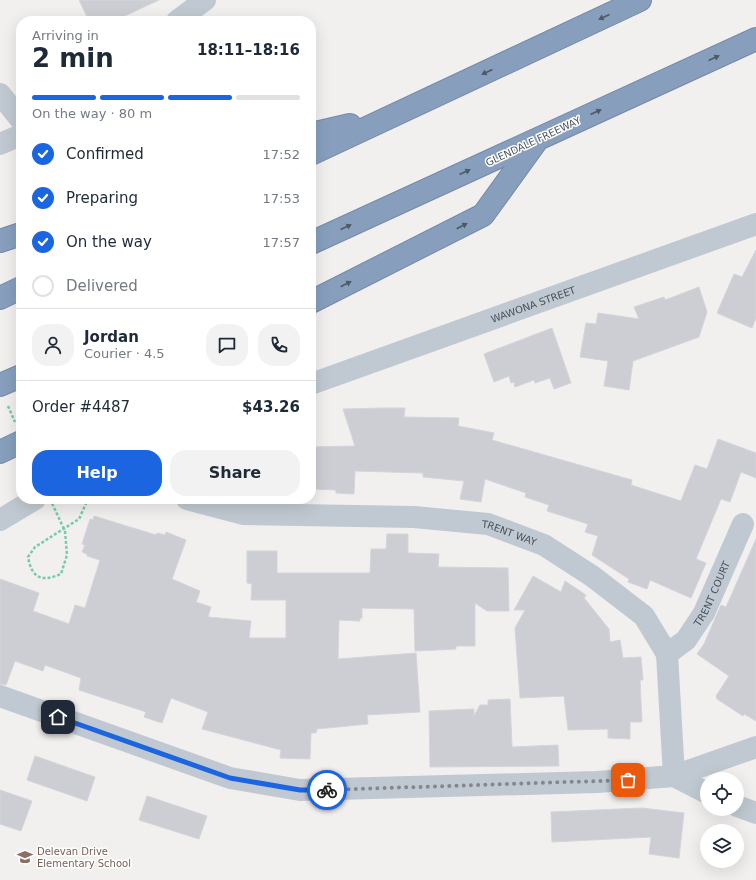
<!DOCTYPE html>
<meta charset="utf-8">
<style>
body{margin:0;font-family:"DejaVu Sans",sans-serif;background:#f2f2f3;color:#1f2937;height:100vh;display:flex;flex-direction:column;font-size:15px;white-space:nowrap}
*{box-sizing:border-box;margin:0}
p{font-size:13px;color:#747a83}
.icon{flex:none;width:22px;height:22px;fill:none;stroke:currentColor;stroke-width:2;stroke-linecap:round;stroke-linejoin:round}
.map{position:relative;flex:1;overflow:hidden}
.side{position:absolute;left:16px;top:16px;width:300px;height:488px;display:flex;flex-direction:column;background:#fff;border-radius:16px;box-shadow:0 4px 16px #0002}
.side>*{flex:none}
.controls{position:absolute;left:700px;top:772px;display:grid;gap:8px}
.controls a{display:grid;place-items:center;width:44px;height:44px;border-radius:50%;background:#fff;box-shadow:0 4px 16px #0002;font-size:20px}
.pin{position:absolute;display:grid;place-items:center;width:34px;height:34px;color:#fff;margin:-17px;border-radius:8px;box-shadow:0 2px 6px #0006}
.courier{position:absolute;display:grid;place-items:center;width:40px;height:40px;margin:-20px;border:3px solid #1b66e0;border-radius:50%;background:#fff;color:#222;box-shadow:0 1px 5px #0007}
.summary em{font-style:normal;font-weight:600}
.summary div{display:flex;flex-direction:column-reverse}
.summary{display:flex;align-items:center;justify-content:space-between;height:68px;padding:0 16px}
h1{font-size:26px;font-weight:600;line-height:30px}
.bar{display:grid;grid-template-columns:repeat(4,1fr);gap:6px 4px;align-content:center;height:48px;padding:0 16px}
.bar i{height:5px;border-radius:3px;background:#e0e1e3}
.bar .on{background:#1b66e0}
.bar p{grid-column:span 4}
.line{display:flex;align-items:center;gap:10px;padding:0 16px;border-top:1px solid #e0e1e3}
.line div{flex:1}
.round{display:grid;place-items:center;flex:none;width:42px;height:42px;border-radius:16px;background:#f2f2f3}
ol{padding:0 16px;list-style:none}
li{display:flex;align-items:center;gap:12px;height:44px}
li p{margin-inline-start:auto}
li .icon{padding:4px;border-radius:50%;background:#1b66e0;color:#fff;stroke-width:4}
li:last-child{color:#747a83}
li i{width:22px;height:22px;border:2px solid #e0e1e3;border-radius:50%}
.action{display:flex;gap:8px;margin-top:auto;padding:8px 16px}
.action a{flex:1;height:46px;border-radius:16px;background:#1b66e0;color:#fff;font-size:16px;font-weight:600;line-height:46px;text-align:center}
.action a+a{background:#f2f2f3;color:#1f2937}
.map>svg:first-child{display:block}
.building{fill:#ccced4;stroke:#d3d5db}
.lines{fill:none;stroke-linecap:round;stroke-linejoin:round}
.highway-casing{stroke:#738aa9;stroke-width:24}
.path{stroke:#76cca7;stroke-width:2.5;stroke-dasharray:3 2;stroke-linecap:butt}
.minor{stroke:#c0c9d1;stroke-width:22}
.highway{stroke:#879fbd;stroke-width:22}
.path-bridge{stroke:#76cca7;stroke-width:2.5;stroke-dasharray:3 2;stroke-linecap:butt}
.oneway{fill:#4d5966}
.done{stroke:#83888f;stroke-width:4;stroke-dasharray:0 7.2}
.route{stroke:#1b66e0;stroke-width:5}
.labels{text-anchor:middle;stroke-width:3;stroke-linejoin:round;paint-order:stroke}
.street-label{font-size:10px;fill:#47515c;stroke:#fff}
.education-label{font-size:10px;fill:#785e54;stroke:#fff;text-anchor:start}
</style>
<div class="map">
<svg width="756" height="880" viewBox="0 0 756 880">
<rect width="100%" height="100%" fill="#f2efef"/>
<path class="building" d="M 79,0 L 159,0 L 114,21 L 89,21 Z
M 756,250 L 756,318 L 752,328 L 717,313 L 734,274 L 742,277 Z
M 699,287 L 707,312 L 699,337 L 633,361 L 629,390 L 604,386 L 608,361 L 580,357 L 586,323 L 596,324 L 598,313 L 639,319 L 634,307 L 664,297 L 665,300 Z
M 552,328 L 571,383 L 554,389 L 550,378 L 535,383 L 534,380 L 515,387 L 514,382 L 511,383 L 509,376 L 494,382 L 484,354 Z
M 383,408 L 405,408 L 404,417 L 459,418 L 458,426 L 494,433 L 492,440 L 632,480 L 631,485 L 681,501 L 695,465 L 707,469 L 718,439 L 756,453 L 756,478 L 741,472 L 730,502 L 721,499 L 696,559 L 706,563 L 691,598 L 650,580 L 647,589 L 628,582 L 629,579 L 592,555 L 598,536 L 585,532 L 588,524 L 547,511 L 549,505 L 525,497 L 526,493 L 485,479 L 481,502 L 460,499 L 464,481 L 423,477 L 423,473 L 355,471 L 354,494 L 336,493 L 336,490 L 311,489 L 311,447 L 355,446 L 343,409 Z
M 94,516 L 156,535 L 157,533 L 165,535 L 166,532 L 186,540 L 172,579 L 200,591 L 196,602 L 211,607 L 208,617 L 251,621 L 249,638 L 286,638 L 286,600 L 251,600 L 252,584 L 247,583 L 247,551 L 277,551 L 277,573 L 370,573 L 371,549 L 386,549 L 387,534 L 408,534 L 408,553 L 439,554 L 438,567 L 508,568 L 509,611 L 487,611 L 475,603 L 475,646 L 456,646 L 456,649 L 437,650 L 415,651 L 414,609 L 362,608 L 362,618 L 360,618 L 360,621 L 339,620 L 338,659 L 416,653 L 420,712 L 367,715 L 368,724 L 317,729 L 316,733 L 311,733 L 310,759 L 280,758 L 281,750 L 202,729 L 208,712 L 171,698 L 162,723 L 144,717 L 146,712 L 79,690 L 81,678 L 45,665 L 43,671 L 15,661 L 6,685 L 0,684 L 0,579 L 39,593 L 33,611 L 69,624 L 75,605 L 85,608 L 100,560 L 87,556 L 87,554 L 82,552 L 85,545 L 82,544 L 90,519 L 93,520 Z
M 756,539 L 756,721 L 744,714 L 743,716 L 717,699 L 716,696 L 729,676 L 697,654 L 704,644 L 721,605 L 726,607 Z
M 533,576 L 561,592 L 565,581 L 586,595 L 584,598 L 609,629 L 610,642 L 620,640 L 623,658 L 641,657 L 643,680 L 640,680 L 642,722 L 630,722 L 630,739 L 608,738 L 608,729 L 568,730 L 564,696 L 520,698 L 515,628 L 525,610 L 514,610 Z
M 510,699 L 512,747 L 558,745 L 559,766 L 430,767 L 429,711 L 474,709 L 474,716 L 480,705 L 488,705 L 488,700 Z
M 35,756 L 95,777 L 87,801 L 27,780 Z
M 0,790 L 32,801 L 21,831 L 0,824 Z
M 147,796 L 207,816 L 199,839 L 139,820 Z
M 642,808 L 684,813 L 679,858 L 649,854 L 651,837 L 552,842 L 551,812 Z"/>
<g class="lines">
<defs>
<path id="highway" d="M 311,134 L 350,125
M 311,154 L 640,0
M 0,241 L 21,234
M 311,243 L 756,39
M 0,298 L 21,288
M 311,302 L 483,215 L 538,139
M 0,385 L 21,376
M 0,452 L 21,442"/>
</defs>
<use href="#highway" class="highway-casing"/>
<path class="path" d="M 8,406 L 15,422
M 65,531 L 67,555 L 61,574 C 42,582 32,579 28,557 L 35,547 L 79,519 L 88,499"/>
<g class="minor">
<path d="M 177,21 L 205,0"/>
<path d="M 0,94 L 21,120"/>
<path d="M 0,144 L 21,135"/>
<path id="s1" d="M 311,384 L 756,224"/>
<path id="s2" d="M 187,499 L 244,514 L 414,517 L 488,524 L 544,545 L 592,576 L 644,616 L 667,654 L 674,776 L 756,747"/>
<path d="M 0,520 L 35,499"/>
<path id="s3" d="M 667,654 L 686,640 L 704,613 L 743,524"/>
<path d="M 0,696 L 230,778 L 300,790 L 597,782 L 674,776 L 707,793"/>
<path d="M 737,806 L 756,813"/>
</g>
<use href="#highway" class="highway"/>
<path class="path-bridge" d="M 50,499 L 65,531"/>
</g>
<defs><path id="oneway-solid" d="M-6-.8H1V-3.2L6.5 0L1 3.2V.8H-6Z"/></defs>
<g class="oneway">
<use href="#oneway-solid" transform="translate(604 17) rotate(155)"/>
<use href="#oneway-solid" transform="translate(714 58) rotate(-25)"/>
<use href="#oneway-solid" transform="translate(487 72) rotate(155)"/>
<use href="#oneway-solid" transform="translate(596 112) rotate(-25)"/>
<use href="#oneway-solid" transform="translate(465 172) rotate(-25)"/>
<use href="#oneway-solid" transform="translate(462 226) rotate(-27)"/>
<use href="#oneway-solid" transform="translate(346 227) rotate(-25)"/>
<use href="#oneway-solid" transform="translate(346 284) rotate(-27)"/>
</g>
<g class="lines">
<path class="done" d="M 327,790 L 628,780"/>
<path class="route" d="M 58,717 L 230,778 L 300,790 L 327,790"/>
</g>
<defs>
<symbol id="school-bare" viewBox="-9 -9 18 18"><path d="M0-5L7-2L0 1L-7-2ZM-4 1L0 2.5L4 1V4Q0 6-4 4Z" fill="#8d6e63" stroke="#fff" stroke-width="2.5" paint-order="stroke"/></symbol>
</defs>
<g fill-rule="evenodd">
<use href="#school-bare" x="14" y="846" width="22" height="22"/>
</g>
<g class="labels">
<g class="street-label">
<text transform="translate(533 141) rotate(-25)" y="4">GLENDALE FREEWAY</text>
<text dy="4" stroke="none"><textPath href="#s1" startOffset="236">WAWONA STREET</textPath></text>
<text dy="4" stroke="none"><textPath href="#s2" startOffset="326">TRENT WAY</textPath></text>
<text dy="4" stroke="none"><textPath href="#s3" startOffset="77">TRENT COURT</textPath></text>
</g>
<g class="education-label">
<text x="37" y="855">Delevan Drive<tspan x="37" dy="12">Elementary School</tspan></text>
</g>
</g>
</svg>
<div class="controls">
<a><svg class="icon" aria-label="locate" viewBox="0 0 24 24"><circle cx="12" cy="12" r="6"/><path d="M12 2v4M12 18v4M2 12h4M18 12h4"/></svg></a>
<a><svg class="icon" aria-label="layers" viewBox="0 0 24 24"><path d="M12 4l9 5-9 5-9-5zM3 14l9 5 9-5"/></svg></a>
</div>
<div class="pin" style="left:628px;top:780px;background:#ea580c"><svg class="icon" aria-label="bag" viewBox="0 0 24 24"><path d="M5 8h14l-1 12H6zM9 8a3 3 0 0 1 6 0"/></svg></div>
<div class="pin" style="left:58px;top:717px;background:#1f2937"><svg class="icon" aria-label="home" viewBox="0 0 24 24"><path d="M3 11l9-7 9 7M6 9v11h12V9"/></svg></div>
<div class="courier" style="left:327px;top:790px"><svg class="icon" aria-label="bike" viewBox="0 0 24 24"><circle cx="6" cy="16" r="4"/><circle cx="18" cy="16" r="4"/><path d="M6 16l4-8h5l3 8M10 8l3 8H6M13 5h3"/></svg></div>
<section class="side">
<div class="summary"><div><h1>2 min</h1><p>Arriving in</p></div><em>18:11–18:16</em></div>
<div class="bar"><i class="on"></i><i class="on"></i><i class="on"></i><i></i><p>On the way · 80 m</p></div>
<ol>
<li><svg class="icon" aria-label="check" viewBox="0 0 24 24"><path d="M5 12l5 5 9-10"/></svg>Confirmed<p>17:52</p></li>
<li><svg class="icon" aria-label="check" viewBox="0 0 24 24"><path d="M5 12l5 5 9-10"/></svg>Preparing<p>17:53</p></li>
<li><svg class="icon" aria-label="check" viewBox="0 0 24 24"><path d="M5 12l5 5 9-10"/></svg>On the way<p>17:57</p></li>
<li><i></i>Delivered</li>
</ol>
<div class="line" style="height:72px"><a class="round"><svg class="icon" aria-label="person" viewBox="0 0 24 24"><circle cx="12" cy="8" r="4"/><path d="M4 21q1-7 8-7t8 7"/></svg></a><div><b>Jordan</b><p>Courier · 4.5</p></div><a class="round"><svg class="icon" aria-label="chat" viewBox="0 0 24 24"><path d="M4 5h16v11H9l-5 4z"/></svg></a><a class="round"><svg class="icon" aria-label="phone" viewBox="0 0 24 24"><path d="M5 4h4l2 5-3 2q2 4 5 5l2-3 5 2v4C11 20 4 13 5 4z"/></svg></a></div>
<div class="line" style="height:52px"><div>Order #4487</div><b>$43.26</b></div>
<div class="action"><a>Help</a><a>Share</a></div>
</section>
</div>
